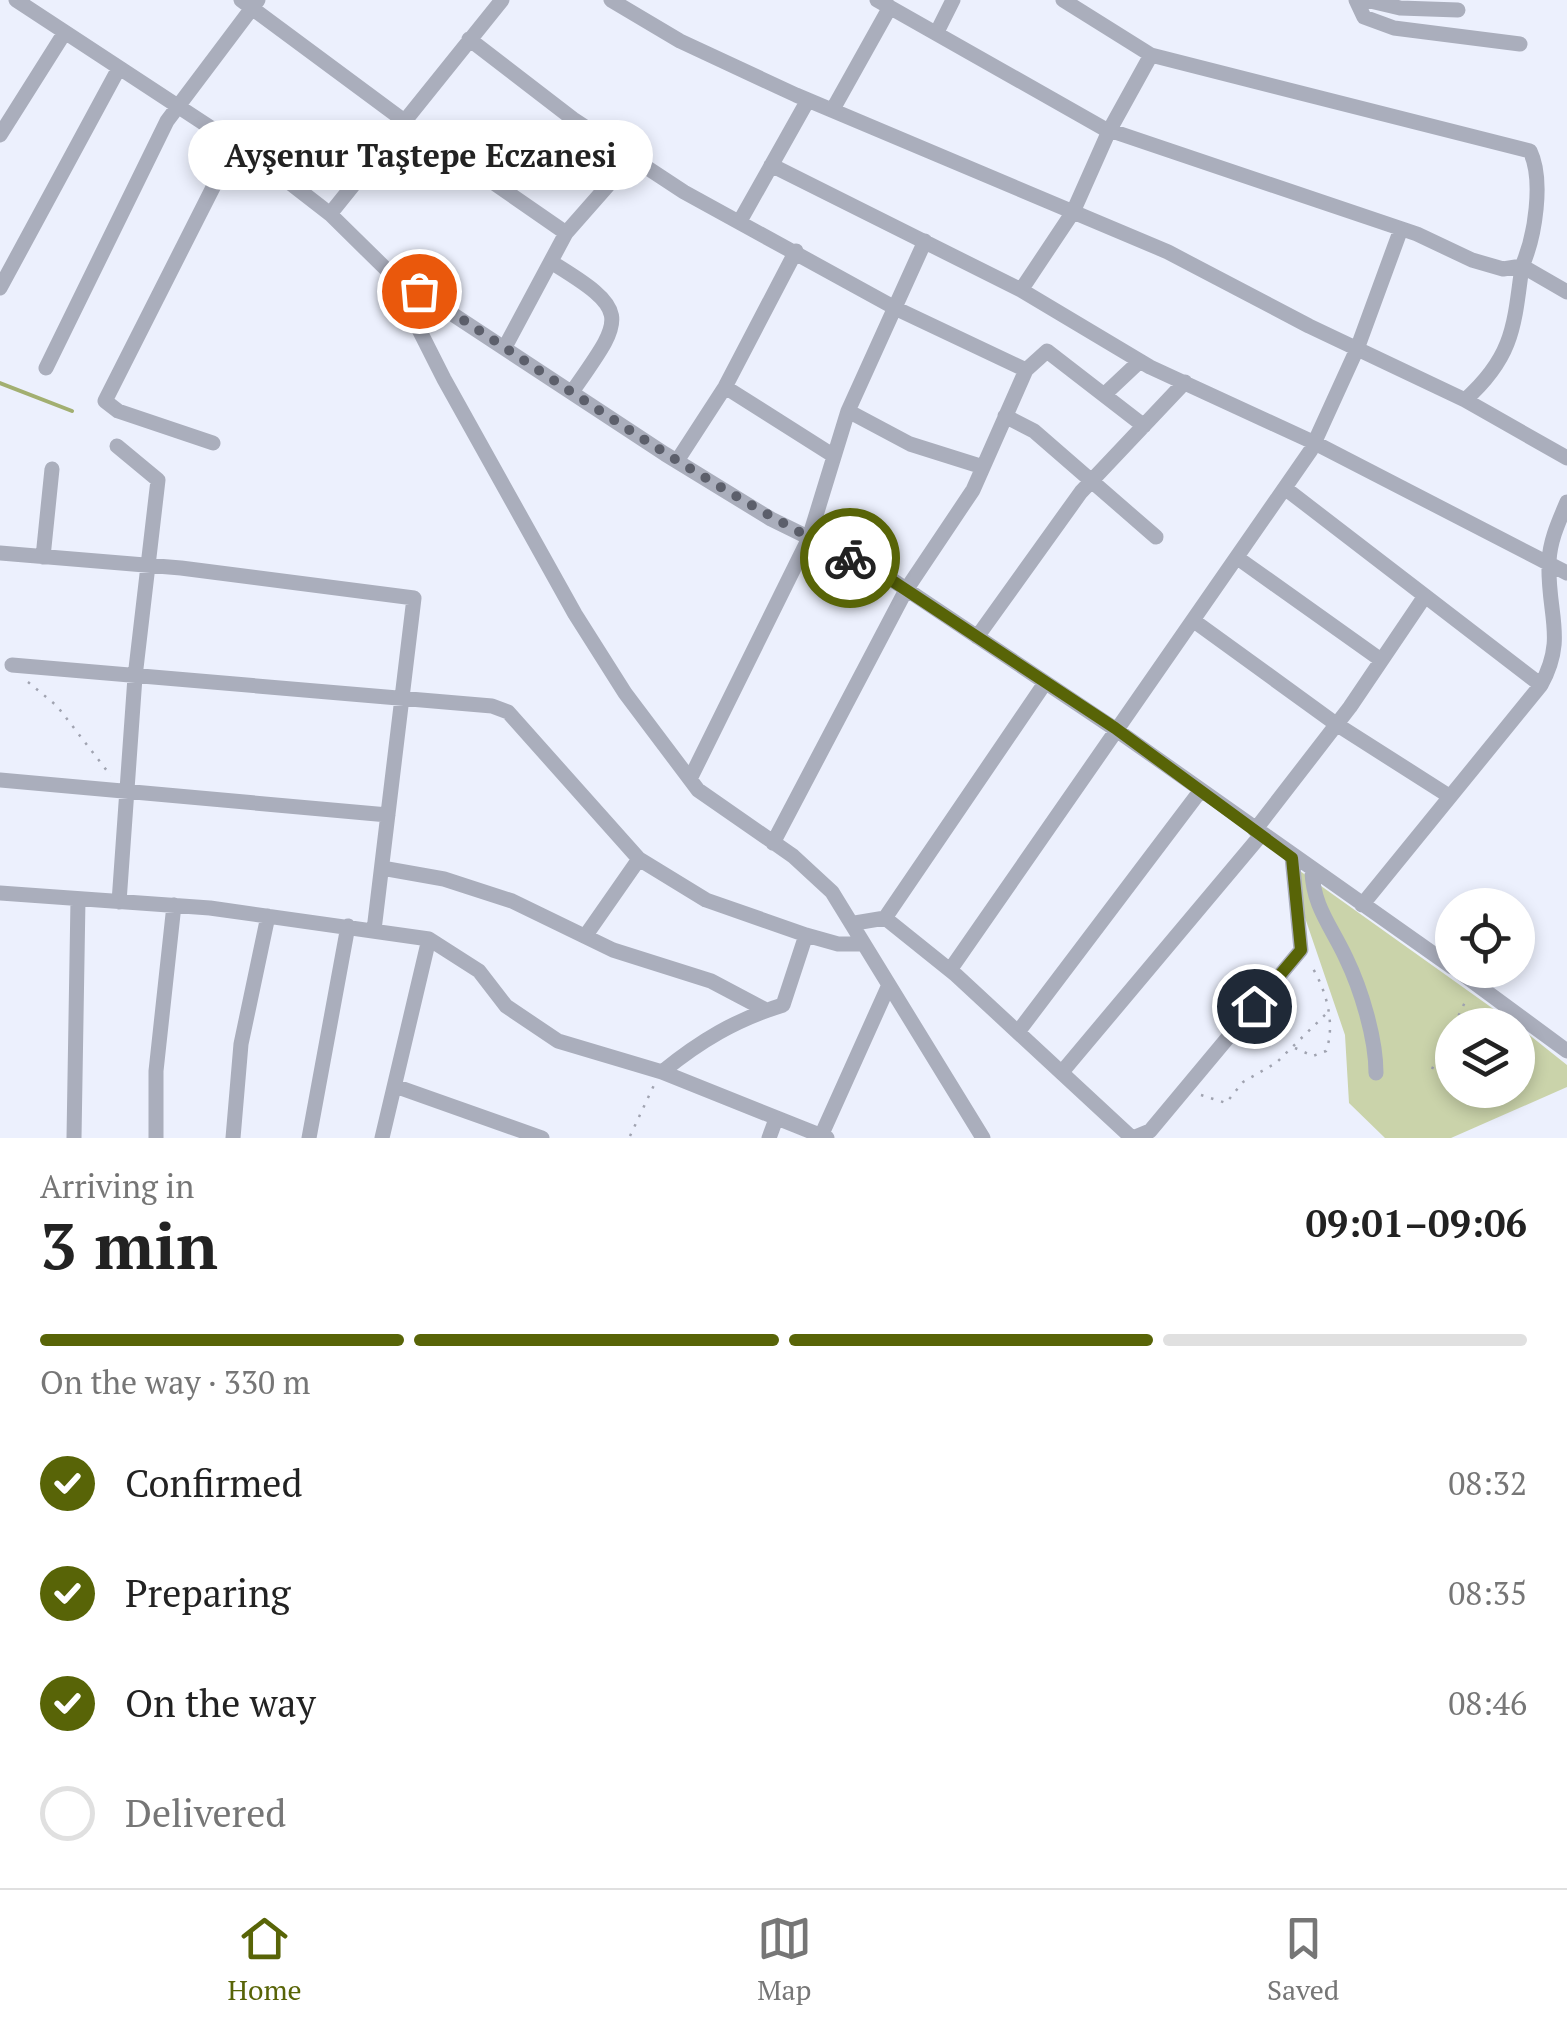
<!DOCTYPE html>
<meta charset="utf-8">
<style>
body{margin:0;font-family:"PT Serif",serif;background:#f6f6f6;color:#222;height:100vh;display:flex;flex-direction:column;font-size:38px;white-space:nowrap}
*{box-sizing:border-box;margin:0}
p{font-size:32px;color:#767676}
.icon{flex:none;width:55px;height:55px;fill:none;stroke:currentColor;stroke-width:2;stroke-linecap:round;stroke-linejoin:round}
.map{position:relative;height:1138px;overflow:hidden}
.panel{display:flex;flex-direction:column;background:#fff;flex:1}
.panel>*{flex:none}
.fabs{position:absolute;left:1435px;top:888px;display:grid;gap:20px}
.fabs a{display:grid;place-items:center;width:100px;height:100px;border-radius:50%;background:#fff;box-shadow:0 5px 15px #0003;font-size:50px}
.pin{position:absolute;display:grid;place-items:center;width:85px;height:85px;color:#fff;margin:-42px;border:5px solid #fff;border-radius:50%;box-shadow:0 2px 10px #0007}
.courier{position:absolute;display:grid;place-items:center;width:100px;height:100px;margin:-50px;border:8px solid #586407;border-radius:50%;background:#fff;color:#222;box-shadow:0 2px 12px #0007}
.bubble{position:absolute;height:70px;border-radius:35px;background:#fff;box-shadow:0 5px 15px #0003;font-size:32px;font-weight:700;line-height:70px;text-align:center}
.headline em{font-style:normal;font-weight:700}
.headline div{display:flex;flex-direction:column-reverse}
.headline{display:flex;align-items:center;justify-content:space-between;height:170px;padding:0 40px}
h1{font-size:65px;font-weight:700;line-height:75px}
.bar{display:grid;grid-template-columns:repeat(4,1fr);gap:15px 10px;align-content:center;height:120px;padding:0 40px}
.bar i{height:12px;border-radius:8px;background:#e0e0e0}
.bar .current{background:#586407}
.bar p{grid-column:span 4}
ol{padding:0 40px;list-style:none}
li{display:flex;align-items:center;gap:30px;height:110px}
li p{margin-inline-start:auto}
li .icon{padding:10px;border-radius:50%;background:#586407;color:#fff;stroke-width:4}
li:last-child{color:#767676}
li i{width:55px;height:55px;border:5px solid #e0e0e0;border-radius:50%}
.tab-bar{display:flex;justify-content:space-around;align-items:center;height:140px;border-top:2px solid #e0e0e0;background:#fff;font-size:28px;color:#767676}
.tab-bar a{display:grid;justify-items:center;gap:5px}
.tab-bar .current{color:#586407}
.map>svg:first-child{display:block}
.green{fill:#cad3aa}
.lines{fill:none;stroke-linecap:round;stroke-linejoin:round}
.stream{stroke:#a2af71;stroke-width:4}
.path{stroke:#a0a3b0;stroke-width:2.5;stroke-dasharray:2.5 8;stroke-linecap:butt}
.minor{stroke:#aaaebc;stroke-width:15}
.done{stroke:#5c5f6b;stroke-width:10;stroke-dasharray:0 18}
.route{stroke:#586407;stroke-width:12}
</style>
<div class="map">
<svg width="1567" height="1138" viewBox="0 0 1567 1138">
<rect width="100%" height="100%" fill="#ecf0fd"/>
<path class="green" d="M 1300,871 L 1516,1025 L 1452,1025 L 1452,1090 L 1518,1090 L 1518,1026 L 1567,1065 L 1567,1087 L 1451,1138 L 1385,1138 L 1349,1103 L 1345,1035 L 1301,906 Z"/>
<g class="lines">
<path class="stream" d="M 0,383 L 72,411"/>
<path class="path" d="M 28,682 L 57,706 L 111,776
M 1454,1025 L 1467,998
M 1295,1048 L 1313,1056 L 1326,1051 C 1336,1024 1326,988 1310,964
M 1432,1069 L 1452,1027
M 1201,1095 L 1226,1103 L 1243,1082 L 1276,1063 L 1328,1012
M 630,1136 L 655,1083"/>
<path class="minor" d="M 16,0 L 263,162 L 330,214 L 390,273 L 665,454 L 771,519 L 885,575 L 1115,729 L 1452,967
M 241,0 L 403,120 L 566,233
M 611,0 L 680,41 L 796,95 L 1168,252 L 1309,326 L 1465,400 L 1567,458
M 877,0 L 1103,128 L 1417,234 L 1472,260 L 1503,269 L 1522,266 C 1535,237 1544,180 1530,151 L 1151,55 L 1063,0
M 1356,0 L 1364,17 L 1394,28 L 1520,44
M 1366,0 L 1400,8 L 1458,10
M 937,32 L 953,0
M 469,39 L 573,119 L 684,192 L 897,309 L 1026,370
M 833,109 L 890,7
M 0,135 L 65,32
M 771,165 L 1021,290 L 1150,367 L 1315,443 L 1567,573
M 330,214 L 502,0
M 740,221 L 808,100
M 551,262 C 633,312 624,317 572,392
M 392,276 L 444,379 L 575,614 L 625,693 L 698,790 L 793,856 L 832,892 L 983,1138
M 0,288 L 119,68
M 1021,290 L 1073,212 L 1109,131 L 1151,55
M 505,347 L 566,233 L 632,158
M 46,368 L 167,121 L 258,0
M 725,387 L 834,456
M 1106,393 L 1140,361
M 1465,400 C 1513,357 1514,327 1522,266 L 1567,292
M 848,411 L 910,444 L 983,467
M 1005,416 L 1034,431 L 1156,537
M 213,443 L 118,411 L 105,401 L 235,144
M 117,446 L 158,480 L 135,677 L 119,902
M 677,461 L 725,387 L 796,251
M 1286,489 L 1541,685 L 1362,905
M 0,553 L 181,568 L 414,598 L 374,930
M 43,557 L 52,469
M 1239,559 L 1381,660
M 1194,621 L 1336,724 L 1449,796
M 977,637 L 1081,492 L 1185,382
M 12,665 L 492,706 L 508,712 L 639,859 L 706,900 L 806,935 L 838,944 L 861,944
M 1541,685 C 1567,637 1547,615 1549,561 C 1550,540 1559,521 1567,502
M 690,779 L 809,538 L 848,411 L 925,241
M 0,780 L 388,815
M 1255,830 L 1350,707 L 1425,596
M 773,843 L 906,590 L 973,490 L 1026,370 L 1047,351 L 1144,426
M 382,868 L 444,879 L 512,901 L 613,950 L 711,981 L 766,1010
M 1312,871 C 1313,906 1331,926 1346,958 C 1361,989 1376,1038 1376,1073
M 0,893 L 210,908 L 429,939 L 479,971 L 506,1006 L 558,1041 L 662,1072 L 827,1138
M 885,918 L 956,975 L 1132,1138
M 855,923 L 885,918 L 1045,683
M 586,935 L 639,859
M 950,970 L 1311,450 L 1357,349 L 1401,229
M 1457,970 L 1567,1051
M 1018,1032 L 1201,790
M 662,1072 C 700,1041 735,1020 783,1005 L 806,935
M 1062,1072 L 1261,835
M 395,1086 L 542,1138
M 821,1136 L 888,987
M 74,1138 L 78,899
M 156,1138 L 156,1071 L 174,905
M 233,1138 L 241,1044 L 268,916
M 309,1138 L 348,926
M 382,1138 L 429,939
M 769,1138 L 776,1119
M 1133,1138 L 1150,1131 L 1301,950 L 1292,857"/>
</g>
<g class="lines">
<path class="done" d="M 419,291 C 561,383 698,483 850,558"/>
<path class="route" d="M 850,558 L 885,576 L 1115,728 L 1292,858 L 1301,950 L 1254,1006"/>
</g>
</svg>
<div class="fabs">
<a><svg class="icon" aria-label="locate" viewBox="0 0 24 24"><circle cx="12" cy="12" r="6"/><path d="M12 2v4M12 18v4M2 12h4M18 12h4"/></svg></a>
<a><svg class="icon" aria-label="layers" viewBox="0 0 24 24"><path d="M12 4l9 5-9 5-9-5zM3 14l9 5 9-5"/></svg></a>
</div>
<div class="pin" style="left:419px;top:291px;background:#ea580c"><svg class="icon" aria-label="bag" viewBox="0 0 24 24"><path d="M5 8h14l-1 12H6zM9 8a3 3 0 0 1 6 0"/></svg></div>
<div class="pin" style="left:1254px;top:1006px;background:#1f2937"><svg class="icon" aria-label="home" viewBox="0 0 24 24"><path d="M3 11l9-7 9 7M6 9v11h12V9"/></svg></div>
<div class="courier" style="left:850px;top:558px"><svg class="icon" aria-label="bike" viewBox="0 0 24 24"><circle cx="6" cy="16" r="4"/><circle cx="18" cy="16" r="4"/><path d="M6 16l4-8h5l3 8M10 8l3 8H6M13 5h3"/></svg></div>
<div class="bubble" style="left:188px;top:120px;width:465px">Ayşenur Taştepe Eczanesi</div>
</div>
<section class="panel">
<div class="headline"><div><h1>3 min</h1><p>Arriving in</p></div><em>09:01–09:06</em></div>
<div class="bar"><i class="current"></i><i class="current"></i><i class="current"></i><i></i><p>On the way · 330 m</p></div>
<ol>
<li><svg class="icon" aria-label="check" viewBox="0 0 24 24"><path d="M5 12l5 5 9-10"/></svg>Confirmed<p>08:32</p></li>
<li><svg class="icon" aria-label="check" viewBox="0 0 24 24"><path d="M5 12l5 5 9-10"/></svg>Preparing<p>08:35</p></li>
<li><svg class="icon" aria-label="check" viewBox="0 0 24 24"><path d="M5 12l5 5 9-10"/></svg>On the way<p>08:46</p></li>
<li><i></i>Delivered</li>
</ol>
</section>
<nav class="tab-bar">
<a class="current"><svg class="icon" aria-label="home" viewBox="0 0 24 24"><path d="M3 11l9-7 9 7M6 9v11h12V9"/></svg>Home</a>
<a><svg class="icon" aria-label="map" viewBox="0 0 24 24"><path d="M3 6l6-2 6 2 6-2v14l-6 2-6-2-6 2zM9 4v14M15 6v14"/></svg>Map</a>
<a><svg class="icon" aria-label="saved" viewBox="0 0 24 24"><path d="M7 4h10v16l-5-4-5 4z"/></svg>Saved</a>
</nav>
